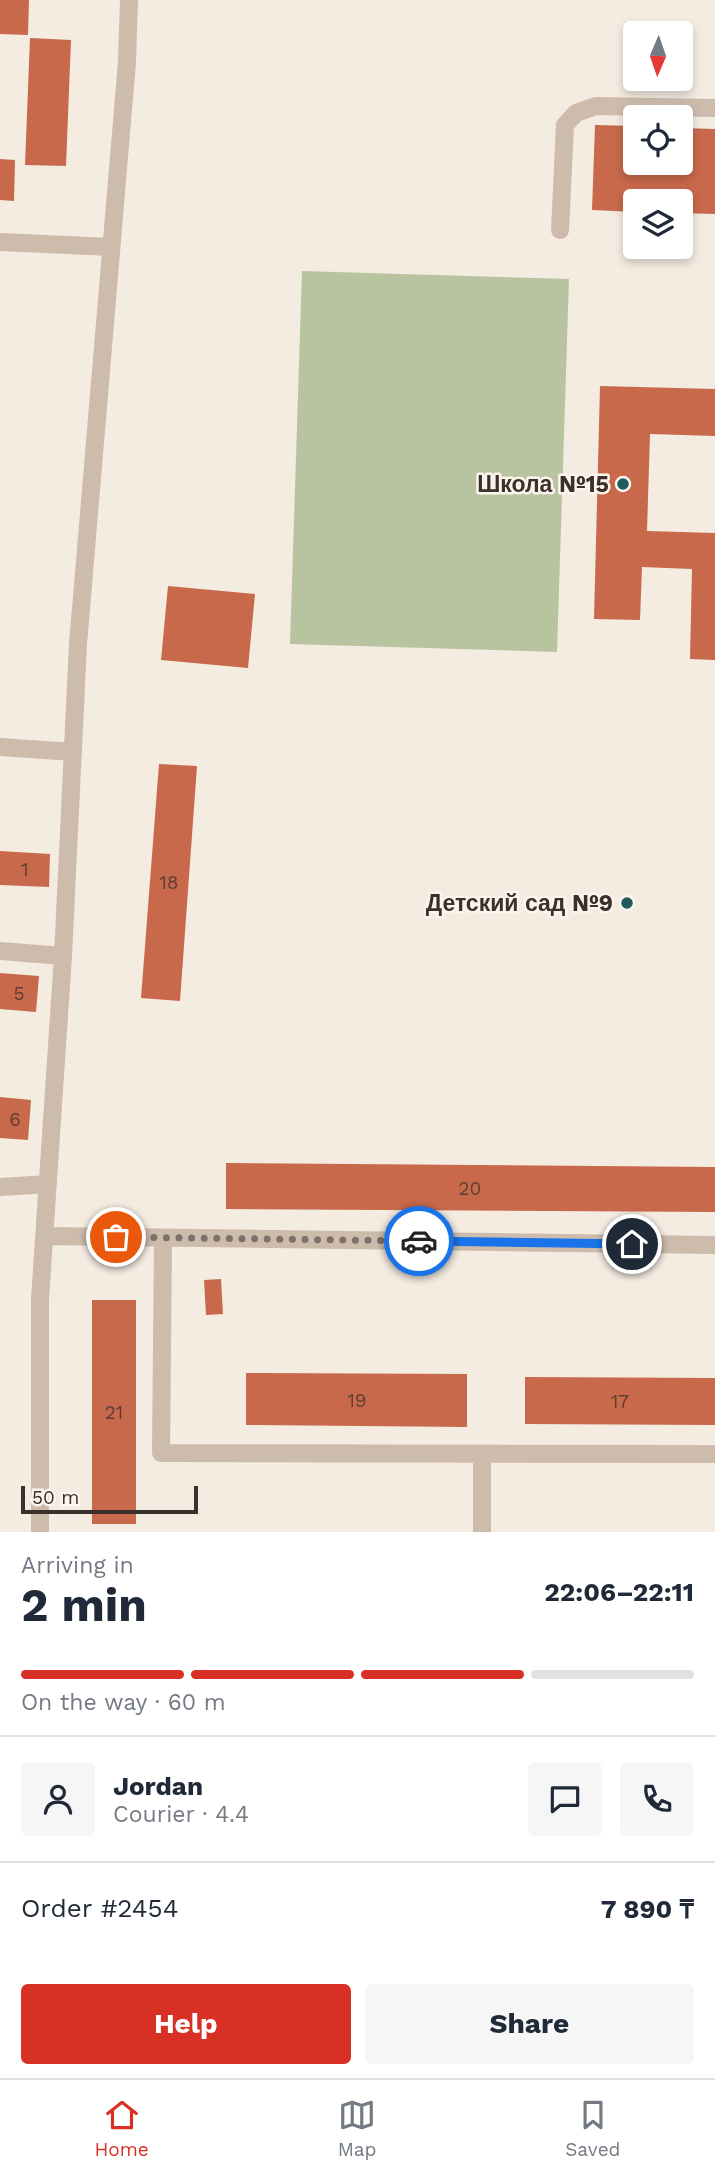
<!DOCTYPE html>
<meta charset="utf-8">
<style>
body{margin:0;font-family:"Work Sans",sans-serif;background:#f6f6f7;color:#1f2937;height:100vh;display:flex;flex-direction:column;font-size:26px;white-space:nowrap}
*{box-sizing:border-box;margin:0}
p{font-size:23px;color:#747a83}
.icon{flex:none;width:38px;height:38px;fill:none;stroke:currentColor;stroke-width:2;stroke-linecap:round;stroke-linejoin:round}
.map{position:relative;height:1532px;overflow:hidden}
.drawer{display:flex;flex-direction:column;background:#fff;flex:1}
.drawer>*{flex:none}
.needle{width:46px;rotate:182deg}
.controls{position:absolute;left:623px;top:21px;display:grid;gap:14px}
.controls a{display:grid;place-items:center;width:70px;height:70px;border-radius:7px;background:#fff;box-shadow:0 4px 10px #0003;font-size:35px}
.scale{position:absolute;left:21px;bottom:18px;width:177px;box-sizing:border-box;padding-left:7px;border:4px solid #3b302b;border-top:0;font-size:19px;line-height:24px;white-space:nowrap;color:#3b302b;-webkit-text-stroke:5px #fbf5ee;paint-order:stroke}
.pin{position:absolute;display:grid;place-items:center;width:60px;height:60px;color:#fff;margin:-30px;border:4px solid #fff;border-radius:50%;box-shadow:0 2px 7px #0007}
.courier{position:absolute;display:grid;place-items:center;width:70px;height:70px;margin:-35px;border:5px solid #1a73e8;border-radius:50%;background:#fff;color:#222;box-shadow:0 2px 9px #0007}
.overview em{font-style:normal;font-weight:700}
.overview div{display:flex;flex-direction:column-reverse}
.overview{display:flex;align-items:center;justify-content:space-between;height:119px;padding:0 21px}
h1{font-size:46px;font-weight:700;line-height:52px}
.bar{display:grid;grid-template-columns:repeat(4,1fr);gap:10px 7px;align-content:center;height:84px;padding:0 21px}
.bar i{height:9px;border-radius:5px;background:#e0e1e3}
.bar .current{background:#d93025}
.bar p{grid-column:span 4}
.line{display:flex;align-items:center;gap:18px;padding:0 21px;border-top:2px solid #e0e1e3}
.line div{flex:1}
.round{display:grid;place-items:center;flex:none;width:74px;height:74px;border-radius:7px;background:#f6f6f7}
.cta{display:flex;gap:14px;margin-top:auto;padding:14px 21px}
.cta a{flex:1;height:80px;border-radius:7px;background:#d93025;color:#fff;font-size:28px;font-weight:700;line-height:80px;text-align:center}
.cta a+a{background:#f6f6f7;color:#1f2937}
.dock{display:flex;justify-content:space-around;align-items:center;height:98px;border-top:2px solid #e0e1e3;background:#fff;font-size:19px;color:#747a83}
.dock a{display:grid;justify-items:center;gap:4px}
.dock .current{color:#d93025}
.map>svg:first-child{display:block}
.green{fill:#b8c4a0}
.building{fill:#c8694b}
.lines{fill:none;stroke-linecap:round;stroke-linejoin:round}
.minor{stroke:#cdbbac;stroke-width:18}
.done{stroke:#7c716b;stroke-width:7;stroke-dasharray:0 12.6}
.route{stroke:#1a73e8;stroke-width:9}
.poi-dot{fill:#1f5a5e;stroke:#fbf5ee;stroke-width:2.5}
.labels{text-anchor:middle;stroke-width:5;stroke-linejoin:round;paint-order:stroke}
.number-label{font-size:19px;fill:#5e3e33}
.poi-label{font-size:23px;font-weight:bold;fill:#3b302b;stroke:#fbf5ee;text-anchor:end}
</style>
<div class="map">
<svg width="715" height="1532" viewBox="0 0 715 1532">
<rect width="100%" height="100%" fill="#f4ebe1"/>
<path class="green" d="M 302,271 L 569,279 L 557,652 L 290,644 Z"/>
<path class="building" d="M 0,0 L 29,0 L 28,35 L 0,34 Z
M 30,38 L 71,40 L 66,166 L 25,165 Z
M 595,125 L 635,126 L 635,163 L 681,163 L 681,128 L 715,129 L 715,214 L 681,213 L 681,201 L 635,201 L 635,212 L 592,210 Z
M 0,159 L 15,160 L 14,201 L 0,200 Z
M 600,386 L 715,389 L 715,436 L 650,434 L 647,531 L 715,533 L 715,660 L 690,659 L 692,569 L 642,567 L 640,620 L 594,619 Z
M 168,586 L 255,594 L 248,668 L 161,660 Z
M 159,764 L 197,766 L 180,1001 L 141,998 Z
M 0,851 L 50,854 L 49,887 L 0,885 Z
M 0,973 L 39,976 L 36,1012 L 0,1009 Z
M 0,1097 L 31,1100 L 28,1140 L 0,1138 Z
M 226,1163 L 715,1167 L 715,1212 L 226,1209 Z
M 221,1279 L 223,1314 L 206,1315 L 204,1280 Z
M 92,1300 L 136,1300 L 136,1524 L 92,1524 Z
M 246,1373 L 467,1374 L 467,1427 L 246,1425 Z
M 525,1377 L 715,1378 L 715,1425 L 525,1424 Z"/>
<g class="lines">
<path class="minor" d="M 560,230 L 565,125 L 576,113 L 596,106 L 715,108
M 0,242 L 111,247
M 0,747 L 73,752
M 0,951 L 63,956
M 0,1187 L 48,1184
M 45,1236 L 715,1245
M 163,1238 L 161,1453 L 715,1454
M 40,1532 L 40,1299 L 63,956 L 78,644 L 127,62 L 129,0
M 482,1532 L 482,1454"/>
</g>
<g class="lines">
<path class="done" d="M 116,1237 L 419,1241"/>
<path class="route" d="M 419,1241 L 632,1244"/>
</g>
<g class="poi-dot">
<circle cx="623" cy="484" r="7"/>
<circle cx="627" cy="903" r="7"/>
</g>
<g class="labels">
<g class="number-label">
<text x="25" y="876">1</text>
<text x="169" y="889">18</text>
<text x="19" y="1000">5</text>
<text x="15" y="1126">6</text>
<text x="470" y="1195">20</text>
<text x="357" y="1407">19</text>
<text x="620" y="1408">17</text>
<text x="114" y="1419">21</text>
</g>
<g class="poi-label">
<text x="609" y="492">Школа №15</text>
<text x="613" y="911">Детский сад №9</text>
</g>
</g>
</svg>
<div class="controls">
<a><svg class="needle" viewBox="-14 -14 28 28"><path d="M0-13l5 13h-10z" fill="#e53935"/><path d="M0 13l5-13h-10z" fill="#747a83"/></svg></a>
<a><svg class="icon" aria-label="locate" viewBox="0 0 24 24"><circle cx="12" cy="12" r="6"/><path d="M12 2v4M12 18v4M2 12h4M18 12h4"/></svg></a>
<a><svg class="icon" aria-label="layers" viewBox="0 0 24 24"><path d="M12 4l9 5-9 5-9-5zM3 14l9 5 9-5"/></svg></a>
</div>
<div class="scale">50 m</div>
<div class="pin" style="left:116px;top:1237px;background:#ea580c"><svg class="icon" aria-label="bag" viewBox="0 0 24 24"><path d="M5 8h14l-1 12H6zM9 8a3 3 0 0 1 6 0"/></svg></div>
<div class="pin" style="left:632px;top:1244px;background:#1f2937"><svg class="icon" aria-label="home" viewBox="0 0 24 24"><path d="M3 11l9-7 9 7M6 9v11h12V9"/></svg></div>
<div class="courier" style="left:419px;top:1241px"><svg class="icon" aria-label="car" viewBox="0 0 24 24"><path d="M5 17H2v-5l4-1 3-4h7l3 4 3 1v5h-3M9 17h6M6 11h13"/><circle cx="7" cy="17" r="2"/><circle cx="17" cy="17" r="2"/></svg></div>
</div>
<section class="drawer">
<div class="overview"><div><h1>2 min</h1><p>Arriving in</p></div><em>22:06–22:11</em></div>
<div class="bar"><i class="current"></i><i class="current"></i><i class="current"></i><i></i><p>On the way · 60 m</p></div>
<div class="line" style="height:126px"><a class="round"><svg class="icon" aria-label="person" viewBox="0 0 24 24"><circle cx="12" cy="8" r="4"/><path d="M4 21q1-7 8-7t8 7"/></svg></a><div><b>Jordan</b><p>Courier · 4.4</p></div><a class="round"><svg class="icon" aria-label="chat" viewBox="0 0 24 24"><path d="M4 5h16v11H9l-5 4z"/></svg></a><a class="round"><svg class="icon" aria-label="phone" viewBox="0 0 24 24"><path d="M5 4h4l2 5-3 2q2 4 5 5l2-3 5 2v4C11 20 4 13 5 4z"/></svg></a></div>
<div class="line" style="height:91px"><div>Order #2454</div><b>7 890 ₸</b></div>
<div class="cta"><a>Help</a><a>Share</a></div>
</section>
<nav class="dock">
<a class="current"><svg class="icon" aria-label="home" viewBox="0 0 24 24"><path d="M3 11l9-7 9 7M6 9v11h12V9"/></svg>Home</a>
<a><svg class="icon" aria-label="map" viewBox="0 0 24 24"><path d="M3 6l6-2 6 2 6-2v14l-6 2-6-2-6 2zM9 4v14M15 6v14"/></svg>Map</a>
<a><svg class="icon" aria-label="saved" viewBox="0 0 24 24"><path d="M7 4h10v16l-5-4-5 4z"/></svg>Saved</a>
</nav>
